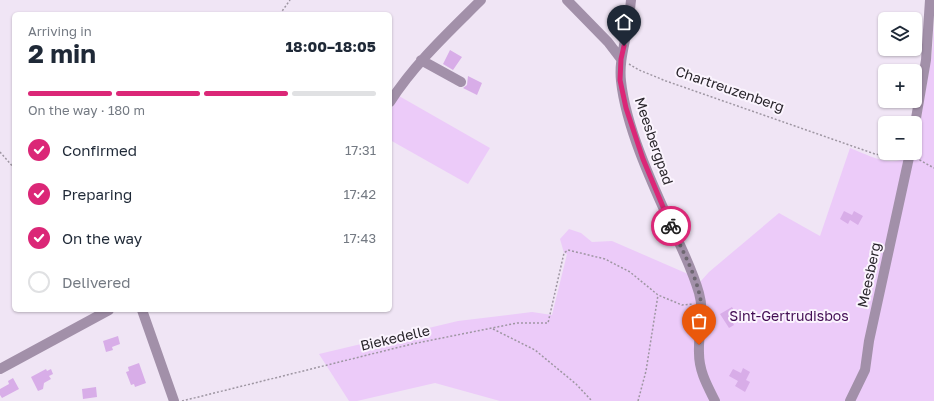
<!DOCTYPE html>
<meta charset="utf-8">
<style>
body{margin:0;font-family:"Golos Text",sans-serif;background:#f6f6f7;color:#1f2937;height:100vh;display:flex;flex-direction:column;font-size:15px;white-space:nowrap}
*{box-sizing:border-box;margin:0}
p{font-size:13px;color:#747a83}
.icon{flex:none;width:22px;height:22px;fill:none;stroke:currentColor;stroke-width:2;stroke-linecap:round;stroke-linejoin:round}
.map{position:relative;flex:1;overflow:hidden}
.drawer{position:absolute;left:12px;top:12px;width:380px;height:300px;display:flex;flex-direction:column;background:#fff;border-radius:6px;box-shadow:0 1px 3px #0004}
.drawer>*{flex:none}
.tools{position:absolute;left:878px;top:12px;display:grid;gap:8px}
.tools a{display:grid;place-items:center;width:44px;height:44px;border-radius:6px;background:#fff;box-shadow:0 1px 3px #0004;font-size:20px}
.pin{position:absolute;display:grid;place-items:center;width:34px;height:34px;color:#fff;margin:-41px -17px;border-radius:50% 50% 50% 0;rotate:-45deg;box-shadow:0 0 4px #0007}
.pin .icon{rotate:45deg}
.courier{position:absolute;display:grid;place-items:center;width:40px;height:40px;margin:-20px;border:3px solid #db2777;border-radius:50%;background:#fff;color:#222;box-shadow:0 1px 5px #0007}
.head em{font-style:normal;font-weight:700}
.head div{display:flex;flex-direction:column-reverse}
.head{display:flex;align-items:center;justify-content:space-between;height:68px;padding:0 16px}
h1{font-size:26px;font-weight:700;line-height:30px}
.bar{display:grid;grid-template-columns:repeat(4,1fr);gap:6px 4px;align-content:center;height:48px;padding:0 16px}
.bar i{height:5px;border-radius:3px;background:#e0e1e3}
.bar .on{background:#db2777}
.bar p{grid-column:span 4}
ol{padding:0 16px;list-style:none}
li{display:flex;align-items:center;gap:12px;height:44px}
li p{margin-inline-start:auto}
li .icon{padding:4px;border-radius:50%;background:#db2777;color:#fff;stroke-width:4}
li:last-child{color:#747a83}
li i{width:22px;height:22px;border:2px solid #e0e1e3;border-radius:50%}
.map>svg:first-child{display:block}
.green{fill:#eccbf9}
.building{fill:#d8ade8}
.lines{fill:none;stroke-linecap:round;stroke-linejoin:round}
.path{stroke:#9e96a2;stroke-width:1.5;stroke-dasharray:2 2;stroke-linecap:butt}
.minor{stroke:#a290a9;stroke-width:10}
.done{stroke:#6f6872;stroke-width:4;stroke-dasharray:0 7.2}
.route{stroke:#db2777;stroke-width:5}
.labels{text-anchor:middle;stroke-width:4;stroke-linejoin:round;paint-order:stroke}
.street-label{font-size:14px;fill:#29252b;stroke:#fbf4fe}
.park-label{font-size:14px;fill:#420c53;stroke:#fbf4fe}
</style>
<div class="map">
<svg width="934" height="401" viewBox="0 0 934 401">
<rect width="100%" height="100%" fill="#f0e5f5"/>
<path class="green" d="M 934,23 L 934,401 L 500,401 L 435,383 L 357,401 L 349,401 L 319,354 L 458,321 L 532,312 L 552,315 L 567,254 L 564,253 L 560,239 L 569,229 L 581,233 L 592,242 L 612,241 L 688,274 L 700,282 L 709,272 L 779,213 L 820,236 L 850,148 C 866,154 884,165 901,160 C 907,158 909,153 915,153 L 932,53 Z
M 399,96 L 490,148 L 468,184 L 390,140 L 390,111 Z"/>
<path class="building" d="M 450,50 L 462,57 L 453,70 L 443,64 Z
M 468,76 L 482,83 L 477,95 L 463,88 L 467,85 Z
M 844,211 L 852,215 L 854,211 L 863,216 L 858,225 L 850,220 L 848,224 L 840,219 Z
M 732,307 L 736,314 L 730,318 L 734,325 L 729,328 L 720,314 Z
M 118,336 L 120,344 L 112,347 L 113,350 L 106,352 L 103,341 Z
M 139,363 L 146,383 L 135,387 L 134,384 L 131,385 L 126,372 L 129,371 L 128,367 Z
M 743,368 L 750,372 L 746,380 L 750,382 L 745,392 L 735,386 L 738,381 L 729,376 L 733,369 L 741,373 Z
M 46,369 L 47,371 L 51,369 L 53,374 L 49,376 L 51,379 L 44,383 L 43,389 L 38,391 L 31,377 Z
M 13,378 L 19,389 L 2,398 L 0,395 L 0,389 L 9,384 L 8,381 Z
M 96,387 L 97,397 L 83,399 L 82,389 Z"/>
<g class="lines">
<path class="path" d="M 280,14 L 290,0
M 629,64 L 639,70 L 666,81 L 875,154 L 891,157 L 902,155
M 0,152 L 14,168
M 916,158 L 934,168
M 493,329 L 535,350 L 576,384 L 592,401
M 182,401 L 412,344 L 517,323 L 548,323 L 564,253 L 568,250 L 605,259 L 630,272 L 658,295 L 682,305 L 693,304
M 638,401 L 646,371 L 658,295"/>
<path class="minor" d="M 567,0 L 608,42 L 621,59
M 631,0 C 630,10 629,20 627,30 C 624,47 619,63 621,81 C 626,129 655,190 675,234 C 684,253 693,272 699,293 C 705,313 698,332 699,353 C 699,371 707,385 715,401
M 421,60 L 461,82
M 390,102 C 415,63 449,32 481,0
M 915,124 L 926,60 L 930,0
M 142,310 L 174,401
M 0,369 L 109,310
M 850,401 L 865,370 L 869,341 L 910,153"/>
</g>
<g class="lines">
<path class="done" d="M 671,226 C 683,252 700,281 702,311 C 703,322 700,334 699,345"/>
<path class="route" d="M 624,46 L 621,59 L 620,80 L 626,108 L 643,159 L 671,226"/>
</g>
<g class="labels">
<g class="street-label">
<text transform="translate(730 89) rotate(19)" y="5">Chartreuzenberg</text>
<text transform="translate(654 141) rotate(71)" y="5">Meesbergpad</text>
<text transform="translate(869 275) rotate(-78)" y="5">Meesberg</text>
<text transform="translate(395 338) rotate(-13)" y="5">Biekedelle</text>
</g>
<g class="park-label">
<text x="789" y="321">Sint-Gertrudisbos</text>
</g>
</g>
</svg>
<div class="tools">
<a><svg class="icon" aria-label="layers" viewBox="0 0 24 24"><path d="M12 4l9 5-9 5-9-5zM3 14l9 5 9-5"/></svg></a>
<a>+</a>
<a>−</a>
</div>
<div class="pin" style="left:699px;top:345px;background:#ea580c"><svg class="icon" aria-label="bag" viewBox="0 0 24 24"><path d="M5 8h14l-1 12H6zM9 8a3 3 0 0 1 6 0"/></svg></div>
<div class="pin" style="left:624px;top:46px;background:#1f2937"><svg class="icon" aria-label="home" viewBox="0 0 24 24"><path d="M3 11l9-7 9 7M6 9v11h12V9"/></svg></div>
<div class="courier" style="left:671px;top:226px"><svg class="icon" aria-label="bike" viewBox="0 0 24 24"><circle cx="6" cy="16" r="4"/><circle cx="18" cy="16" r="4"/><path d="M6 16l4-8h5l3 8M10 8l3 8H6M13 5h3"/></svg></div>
<section class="drawer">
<div class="head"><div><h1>2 min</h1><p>Arriving in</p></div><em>18:00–18:05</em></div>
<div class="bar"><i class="on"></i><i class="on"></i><i class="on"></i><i></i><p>On the way · 180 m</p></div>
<ol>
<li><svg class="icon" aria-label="check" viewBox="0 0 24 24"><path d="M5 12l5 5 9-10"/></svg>Confirmed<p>17:31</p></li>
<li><svg class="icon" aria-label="check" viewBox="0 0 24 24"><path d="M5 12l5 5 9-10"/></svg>Preparing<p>17:42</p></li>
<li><svg class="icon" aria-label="check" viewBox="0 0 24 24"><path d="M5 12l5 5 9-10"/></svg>On the way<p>17:43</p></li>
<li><i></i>Delivered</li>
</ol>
</section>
</div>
